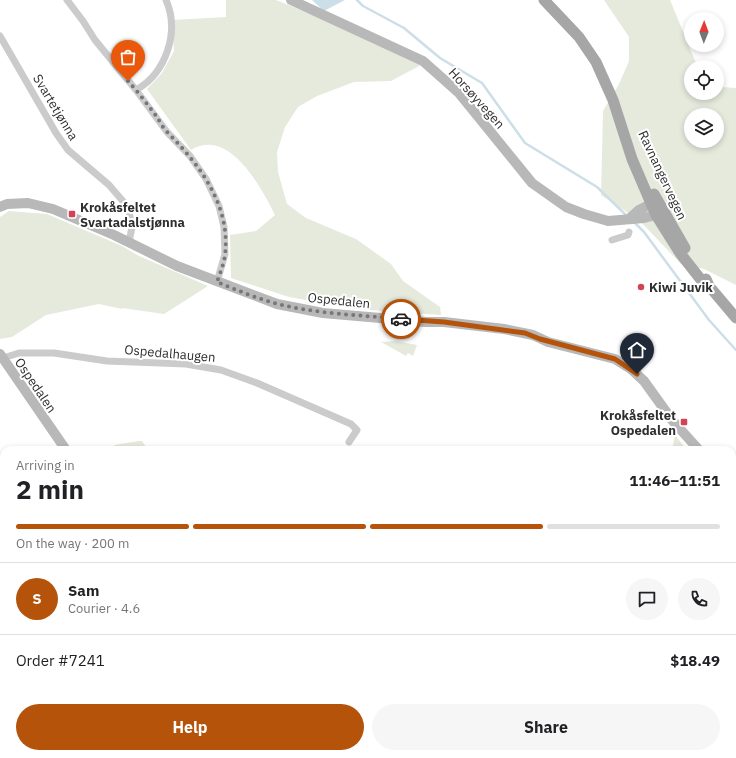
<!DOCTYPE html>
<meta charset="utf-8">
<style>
body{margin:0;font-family:"IBM Plex Sans",sans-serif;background:#f6f6f6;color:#202124;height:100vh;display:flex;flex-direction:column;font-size:15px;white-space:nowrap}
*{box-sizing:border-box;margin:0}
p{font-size:13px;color:#757577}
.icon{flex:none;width:22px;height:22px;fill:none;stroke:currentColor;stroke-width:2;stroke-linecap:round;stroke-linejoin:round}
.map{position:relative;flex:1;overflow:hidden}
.panel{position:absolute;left:0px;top:446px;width:736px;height:312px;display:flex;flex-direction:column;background:#fff;border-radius:12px 12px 0 0;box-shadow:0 2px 6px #0003}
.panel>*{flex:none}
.needle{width:26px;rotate:1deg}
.fabs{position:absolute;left:684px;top:12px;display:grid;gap:8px}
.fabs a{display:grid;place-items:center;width:40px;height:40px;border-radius:50%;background:#fff;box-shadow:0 2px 6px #0003;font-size:20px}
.pin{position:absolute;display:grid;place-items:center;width:34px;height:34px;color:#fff;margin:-41px -17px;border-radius:50% 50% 50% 0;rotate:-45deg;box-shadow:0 0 4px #0007}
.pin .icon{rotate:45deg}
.courier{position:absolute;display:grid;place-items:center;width:40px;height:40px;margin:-20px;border:3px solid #b45309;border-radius:50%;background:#fff;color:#222;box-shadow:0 1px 5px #0007}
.summary em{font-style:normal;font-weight:800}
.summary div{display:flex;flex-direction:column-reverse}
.summary{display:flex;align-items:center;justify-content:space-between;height:68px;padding:0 16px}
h1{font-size:26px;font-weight:800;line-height:30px}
.bar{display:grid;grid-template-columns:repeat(4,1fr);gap:6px 4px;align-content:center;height:48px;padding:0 16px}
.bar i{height:5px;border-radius:3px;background:#e0e0e0}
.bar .active{background:#b45309}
.bar p{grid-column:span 4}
.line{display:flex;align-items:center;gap:10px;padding:0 16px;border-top:1px solid #e0e0e0}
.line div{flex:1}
.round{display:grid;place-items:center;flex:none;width:42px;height:42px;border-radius:21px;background:#f6f6f6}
.action{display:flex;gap:8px;margin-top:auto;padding:8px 16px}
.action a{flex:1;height:46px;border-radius:24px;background:#b45309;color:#fff;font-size:16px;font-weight:800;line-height:46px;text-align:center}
.action a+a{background:#f6f6f6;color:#202124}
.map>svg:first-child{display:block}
.green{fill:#e5eadd;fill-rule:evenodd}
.water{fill:#ccdfe8}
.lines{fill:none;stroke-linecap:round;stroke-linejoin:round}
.stream{stroke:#ccdfe8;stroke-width:2.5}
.street{stroke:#cbcbcb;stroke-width:7}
.secondary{stroke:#b8b8b8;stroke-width:10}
.primary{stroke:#a6a6a6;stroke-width:11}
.done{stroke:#777;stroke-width:4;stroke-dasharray:0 7.2}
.route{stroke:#b45309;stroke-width:5}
.poi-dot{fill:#d34356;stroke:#fff;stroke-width:1.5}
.labels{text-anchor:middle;stroke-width:4;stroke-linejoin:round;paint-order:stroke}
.street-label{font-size:13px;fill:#2e2e2e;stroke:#fff}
.poi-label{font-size:13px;font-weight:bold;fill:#2e2e2e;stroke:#fff;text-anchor:start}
</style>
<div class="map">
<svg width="736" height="758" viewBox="0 0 736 758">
<rect width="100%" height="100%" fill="#fff"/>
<path class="green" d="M 226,0 L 276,0 L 357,33 L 421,65 L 391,81 L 354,82 L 317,96 L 298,107 L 285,127 L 277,152 L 278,172 L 287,204 L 306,218 L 356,239 L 391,264 L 403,281 L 440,307 L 441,315 L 357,309 L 289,297 L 231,278 L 230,235 L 256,231 L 275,215 C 261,187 229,127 191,150 L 147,89 L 162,73 L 174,51 L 172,20 L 226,17 Z
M 604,0 L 670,0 L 696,63 L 700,67 L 691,67 L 691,93 L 717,93 L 717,84 L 721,87 L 736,88 L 736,285 L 704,269 L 681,264 L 639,220 L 601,195 L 603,111 L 619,84 L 629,61 L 629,37 ZM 691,115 L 717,115 L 717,141 L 691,141 Z
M 9,211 L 47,214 L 122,246 L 139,256 L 208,286 L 164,314 L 122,308 L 122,309 L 99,304 L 46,315 L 12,337 L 0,339 L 0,217 Z
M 396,341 L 417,345 L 413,356 L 408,353 L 406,356 L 381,342 Z
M 675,435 L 687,450 L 672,450 Z
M 138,441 L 142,441 L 148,450 L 106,450 L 115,445 Z
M 732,503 L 736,508 L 736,563 L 732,556 Z
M 0,548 L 4,557 L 4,648 L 0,654 Z
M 736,620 L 736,668 L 732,663 L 732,623 Z
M 732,723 L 736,724 L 736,758 L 687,758 L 676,754 L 732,754 Z"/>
<path class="water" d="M 312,0 L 345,0 L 324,11 Z"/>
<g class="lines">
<path class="stream" d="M 357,0 L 363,6 L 404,28 L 440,58 L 482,83 L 525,143 L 597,187 L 627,216
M 634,222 L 644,232 L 709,320 L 736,350"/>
<path class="street" d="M 67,0 L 83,21 L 95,40 L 136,90 L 167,132 L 190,156 L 206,179 L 219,206 L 224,227 L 225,254 L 217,282
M 0,36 L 56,133 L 68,150 L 109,185 L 128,207 L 132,227 L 129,242
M 136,90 C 166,73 180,32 166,0
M 612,240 L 628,235 L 629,232
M 3,358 L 19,353 L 54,353 L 107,361 L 186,364 L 221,370 L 257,383 L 351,424 L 357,430 L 349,442"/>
<path class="secondary" d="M 291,0 L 423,61 L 459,93 L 532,183 L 566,207 L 584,214 L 608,221 L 644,218 L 656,215 L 660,206 L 651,204 L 639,210 L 630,218
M 0,207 L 7,204 L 28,203 L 53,209 L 114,235 L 177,266 L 277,304 L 323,313 L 426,322 L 444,322 L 504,329 L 533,335 L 548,342 L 615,359 L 631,369 L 644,381 L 672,420 L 699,450
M 0,354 L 66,450
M 732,492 L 736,497
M 289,754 L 295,758"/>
<path class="primary" d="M 544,0 L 579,37 L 596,62 L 613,100 L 632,159 L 656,215 L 680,253 L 702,281 L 709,286
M 654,194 L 685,248
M 706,279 L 709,286 L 736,318"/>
</g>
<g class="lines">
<path class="done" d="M 128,81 C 138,92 148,105 157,117 C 160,122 163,128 167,132 C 200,165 231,206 225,255 C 224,264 220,273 217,282 C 237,290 258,299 278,304 C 318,314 360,315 401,319"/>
<path class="route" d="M 401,319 L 444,322 L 525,333 L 540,339 L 615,359 L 637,374"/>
</g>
<g class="poi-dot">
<rect x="68" y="210" width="8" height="8" rx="2"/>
<circle cx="641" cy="287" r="4"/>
<rect x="680" y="418" width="8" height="8" rx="2"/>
</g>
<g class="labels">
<g class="street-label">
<text transform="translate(477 98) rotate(48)" y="5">Horsøyvegen</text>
<text transform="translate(56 107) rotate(59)" y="5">Svartetjønna</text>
<text transform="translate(663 175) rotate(65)" y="5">Ravnangervegen</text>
<text transform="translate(339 300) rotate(6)" y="5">Ospedalen</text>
<text transform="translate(170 353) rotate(5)" y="5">Ospedalhaugen</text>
<text transform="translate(36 385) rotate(56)" y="5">Ospedalen</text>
</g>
<g class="poi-label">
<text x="80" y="212">Krokåsfeltet<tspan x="80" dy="15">Svartadalstjønna</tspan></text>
<text x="649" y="292">Kiwi Juvik</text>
<text x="676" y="420" text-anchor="end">Krokåsfeltet<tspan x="676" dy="15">Ospedalen</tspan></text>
</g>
</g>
</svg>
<div class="fabs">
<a><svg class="needle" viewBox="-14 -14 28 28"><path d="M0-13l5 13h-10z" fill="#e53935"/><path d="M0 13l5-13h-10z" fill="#757577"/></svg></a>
<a><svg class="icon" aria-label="locate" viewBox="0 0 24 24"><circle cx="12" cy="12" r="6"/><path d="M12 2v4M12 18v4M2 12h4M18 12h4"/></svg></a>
<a><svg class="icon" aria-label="layers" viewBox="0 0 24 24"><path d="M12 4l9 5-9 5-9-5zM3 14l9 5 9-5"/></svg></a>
</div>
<div class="pin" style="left:128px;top:81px;background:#ea580c"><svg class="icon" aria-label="bag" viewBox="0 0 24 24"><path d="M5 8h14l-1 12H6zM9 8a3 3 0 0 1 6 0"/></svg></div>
<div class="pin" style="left:637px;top:374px;background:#1f2937"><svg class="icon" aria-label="home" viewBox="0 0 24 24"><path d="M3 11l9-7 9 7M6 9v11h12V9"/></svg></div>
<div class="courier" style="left:401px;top:319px"><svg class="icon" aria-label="car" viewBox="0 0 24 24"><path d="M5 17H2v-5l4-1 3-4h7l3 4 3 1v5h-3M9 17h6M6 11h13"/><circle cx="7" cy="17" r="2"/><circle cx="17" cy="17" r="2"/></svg></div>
<section class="panel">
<div class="summary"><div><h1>2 min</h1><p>Arriving in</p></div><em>11:46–11:51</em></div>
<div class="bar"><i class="active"></i><i class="active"></i><i class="active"></i><i></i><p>On the way · 200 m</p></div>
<div class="line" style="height:72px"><b class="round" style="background:#b45309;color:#fff">S</b><div><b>Sam</b><p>Courier · 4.6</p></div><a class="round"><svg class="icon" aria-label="chat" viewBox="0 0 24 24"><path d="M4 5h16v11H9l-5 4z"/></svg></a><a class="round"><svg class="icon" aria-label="phone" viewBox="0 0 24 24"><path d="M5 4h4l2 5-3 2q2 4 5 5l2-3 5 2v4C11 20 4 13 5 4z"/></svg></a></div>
<div class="line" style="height:52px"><div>Order #7241</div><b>$18.49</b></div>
<div class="action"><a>Help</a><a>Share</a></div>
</section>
</div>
